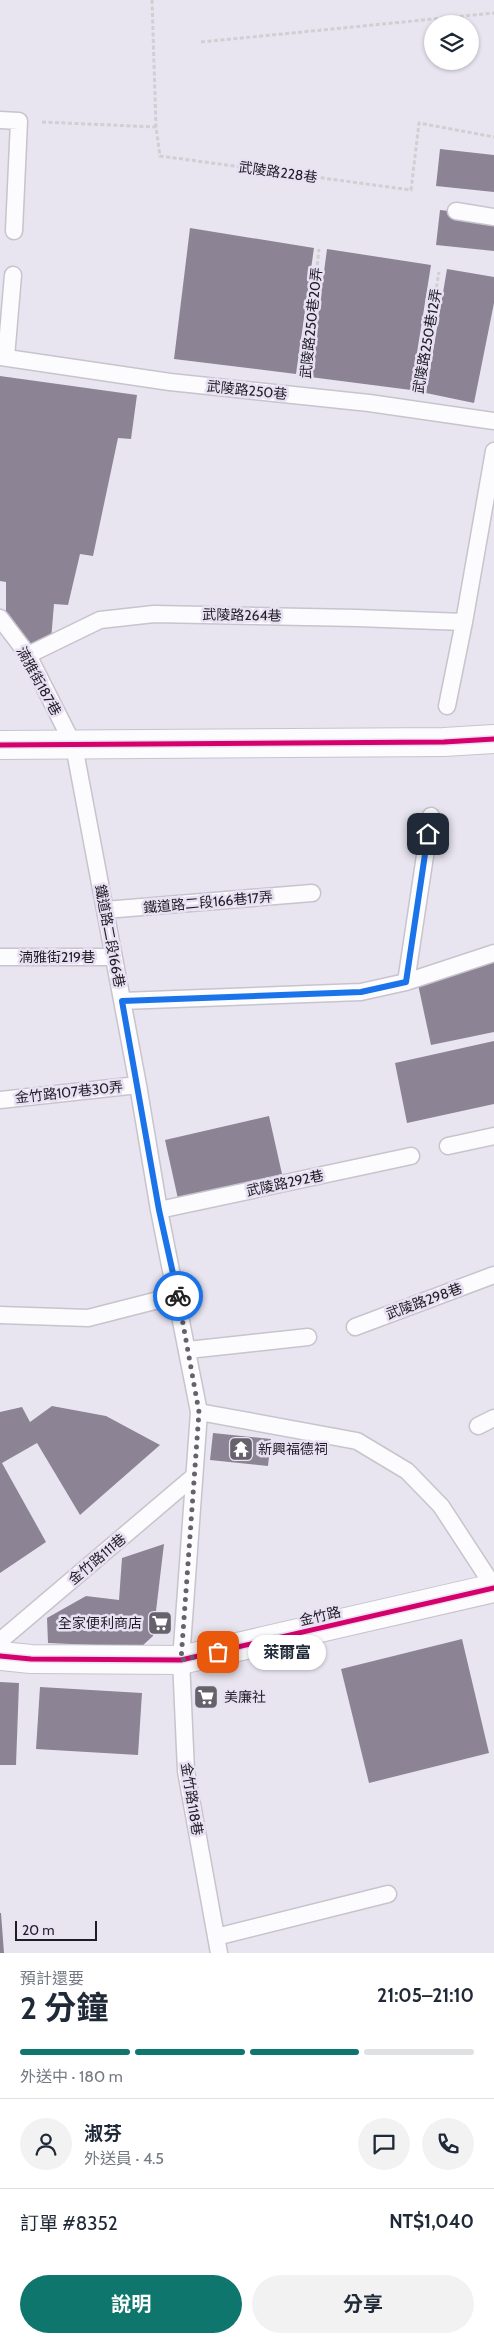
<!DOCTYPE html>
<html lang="zh-TW">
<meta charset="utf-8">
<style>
body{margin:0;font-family:Cabin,"Noto Sans TC",sans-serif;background:#f2f2f3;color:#1f2937;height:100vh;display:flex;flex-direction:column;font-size:19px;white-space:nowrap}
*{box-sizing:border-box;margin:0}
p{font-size:16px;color:#747a83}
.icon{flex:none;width:28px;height:28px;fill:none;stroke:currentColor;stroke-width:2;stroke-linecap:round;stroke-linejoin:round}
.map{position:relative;height:1953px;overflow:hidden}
.sheet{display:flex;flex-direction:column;background:#fff;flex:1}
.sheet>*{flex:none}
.fabs{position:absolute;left:424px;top:15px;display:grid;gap:10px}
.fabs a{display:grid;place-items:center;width:55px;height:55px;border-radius:50%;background:#fff;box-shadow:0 1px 4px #0004;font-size:25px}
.scale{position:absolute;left:15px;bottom:12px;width:82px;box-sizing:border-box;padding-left:5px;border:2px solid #1f1c23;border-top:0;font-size:14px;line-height:18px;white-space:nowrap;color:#1f1c23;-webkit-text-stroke:4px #e8e1f4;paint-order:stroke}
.pin{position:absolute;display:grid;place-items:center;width:42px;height:42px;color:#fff;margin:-21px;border-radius:10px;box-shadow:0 2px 8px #0006}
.courier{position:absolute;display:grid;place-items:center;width:50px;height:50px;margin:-25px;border:4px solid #1a73e8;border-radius:50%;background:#fff;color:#222;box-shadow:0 1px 6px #0007}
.bubble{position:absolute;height:35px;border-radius:18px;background:#fff;box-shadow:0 1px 4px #0004;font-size:16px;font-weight:700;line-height:35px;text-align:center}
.headline em{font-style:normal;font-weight:700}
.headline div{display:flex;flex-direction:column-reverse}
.headline{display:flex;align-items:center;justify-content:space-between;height:85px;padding:0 20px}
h1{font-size:32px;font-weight:700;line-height:38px}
.bar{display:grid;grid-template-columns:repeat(4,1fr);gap:8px 5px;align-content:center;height:60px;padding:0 20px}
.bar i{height:6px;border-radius:4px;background:#e0e1e3}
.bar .active{background:#0f766e}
.bar p{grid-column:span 4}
.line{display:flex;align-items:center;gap:12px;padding:0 20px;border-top:1px solid #e0e1e3}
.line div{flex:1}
.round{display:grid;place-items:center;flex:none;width:52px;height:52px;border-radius:26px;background:#f2f2f3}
.action{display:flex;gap:10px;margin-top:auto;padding:10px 20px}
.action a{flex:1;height:58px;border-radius:30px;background:#0f766e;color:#fff;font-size:20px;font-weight:700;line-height:58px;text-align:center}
.action a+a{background:#f2f2f3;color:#1f2937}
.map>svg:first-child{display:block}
.building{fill:#8c8495}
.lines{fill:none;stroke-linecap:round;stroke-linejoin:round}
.service-casing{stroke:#c7c4cc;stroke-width:19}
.minor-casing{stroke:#c7c4cc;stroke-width:30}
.tertiary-casing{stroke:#c7c4cc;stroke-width:30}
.path{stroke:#d0cfd2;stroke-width:3;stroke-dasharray:4 2.5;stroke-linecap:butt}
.service{stroke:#fcfbfd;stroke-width:16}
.minor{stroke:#fcfbfd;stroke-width:28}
.tertiary{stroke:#fcfbfd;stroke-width:28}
.cycleway-casing{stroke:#e8e1f4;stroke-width:8}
.cycleway{stroke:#d6006c;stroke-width:5}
.done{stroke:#66626b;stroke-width:5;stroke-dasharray:0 9}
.route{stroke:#1a73e8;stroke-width:6}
.labels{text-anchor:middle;stroke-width:5;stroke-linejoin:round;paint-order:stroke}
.street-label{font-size:14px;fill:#1f1c23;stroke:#e8e1f4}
.poi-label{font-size:14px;fill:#1f1c23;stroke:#e8e1f4;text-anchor:start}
</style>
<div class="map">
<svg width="494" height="1953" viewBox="0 0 494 1953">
<rect width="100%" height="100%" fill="#e9e5f0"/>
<path class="building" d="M 440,149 L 494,155 L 494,192 L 436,186 Z
M 440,210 L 494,216 L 494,251 L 436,245 Z
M 190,228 L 314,248 L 296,374 L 174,359 Z
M 327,249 L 431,265 L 411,390 L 310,377 Z
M 447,269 L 494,277 L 494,303 L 474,403 L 426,393 Z
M 0,376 L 137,395 L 131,439 L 118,438 L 93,556 L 80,554 L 68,605 L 54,604 L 51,640 L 34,648 L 6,620 L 6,582 L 0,581 Z
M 494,959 L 494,1032 L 431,1045 L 416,975 Z
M 494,1041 L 494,1104 L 407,1123 L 395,1063 Z
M 269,1116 L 282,1174 L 178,1199 L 165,1140 Z
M 52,1406 L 106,1416 L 160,1445 L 80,1515 L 37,1443 L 2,1463 L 46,1542 L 0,1573 L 0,1412 L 22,1407 L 30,1422 Z
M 213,1433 L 271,1439 L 268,1466 L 210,1460 Z
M 164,1544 L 153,1636 L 141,1647 L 48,1643 L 47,1618 L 86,1596 L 119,1600 L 122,1558 Z
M 462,1639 L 489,1753 L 369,1783 L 341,1669 Z
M 0,1682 L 19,1683 L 16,1765 L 0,1765 Z
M 40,1687 L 142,1693 L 138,1755 L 36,1749 Z
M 0,1913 L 1,1913 L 4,1953 L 0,1953 Z"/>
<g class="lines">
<defs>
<path id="service" d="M 0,120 L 19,121 L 14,231
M 456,211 L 494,217
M 0,357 L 170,382 L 369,403 L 494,421
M 6,357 L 13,275
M 0,618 L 28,655 L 74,746 L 138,1085 L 159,1210 L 199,1412 L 181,1660 L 186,1771 L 219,1953
M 28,655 L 100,620 L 154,614 L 357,618 L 464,622
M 447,706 L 464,622 L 494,451
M 105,910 L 312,893
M 0,957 L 114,957
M 406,982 L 431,816
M 122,1001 L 361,992 L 406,982 L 494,953
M 0,1100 L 138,1085
M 448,1146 L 494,1136
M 159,1210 L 411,1156
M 0,1315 L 88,1318 L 178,1295
M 355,1327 L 494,1275
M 188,1350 L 308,1337
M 199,1412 L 357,1441 L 407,1471 L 441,1506 L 494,1587
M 478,1426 L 494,1418
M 0,1641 L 193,1477
M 216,1937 L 388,1894"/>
<path id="minor" d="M 0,1656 L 31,1659 L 181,1660 L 494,1588"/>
<path id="tertiary" d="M 0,745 L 444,742 L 494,739"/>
</defs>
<use href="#service" class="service-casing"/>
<use href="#minor" class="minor-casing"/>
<use href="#tertiary" class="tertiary-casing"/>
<path class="path" d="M 152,0 L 156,127 L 160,156 L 411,190 L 419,123 L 494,137
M 201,42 L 494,13
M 42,122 L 156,127
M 305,375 L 319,249
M 419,390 L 439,272"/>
<use href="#service" class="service"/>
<use href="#minor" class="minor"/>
<use href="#tertiary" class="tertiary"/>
<defs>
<path id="cycleway" d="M 0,745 L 444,742 L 494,739
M 0,1656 L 31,1659 L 181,1660 L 494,1588"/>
</defs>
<use href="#cycleway" class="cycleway-casing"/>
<use href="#cycleway" class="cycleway"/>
</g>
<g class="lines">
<path class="done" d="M 178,1296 L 199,1412 L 181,1660 L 218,1652"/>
<path class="route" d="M 178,1296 L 159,1210 L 122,1001 L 361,992 L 406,982 L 428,834"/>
</g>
<defs>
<symbol id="temple-square" viewBox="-11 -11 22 22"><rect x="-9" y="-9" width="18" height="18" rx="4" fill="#66626b" stroke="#e8e1f4"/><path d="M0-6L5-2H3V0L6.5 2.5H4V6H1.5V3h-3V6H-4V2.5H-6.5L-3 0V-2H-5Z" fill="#fff"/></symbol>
<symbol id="supermarket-square" viewBox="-11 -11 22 22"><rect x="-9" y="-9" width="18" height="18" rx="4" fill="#66626b" stroke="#e8e1f4"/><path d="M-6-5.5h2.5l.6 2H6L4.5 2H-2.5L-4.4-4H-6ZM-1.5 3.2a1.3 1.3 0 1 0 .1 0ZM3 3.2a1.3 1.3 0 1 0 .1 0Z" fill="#fff"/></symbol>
</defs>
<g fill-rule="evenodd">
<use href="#temple-square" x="227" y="1435" width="28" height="28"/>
<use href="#supermarket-square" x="146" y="1609" width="28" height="28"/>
<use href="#supermarket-square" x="192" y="1683" width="28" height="28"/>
</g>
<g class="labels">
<g class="street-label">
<text transform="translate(278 172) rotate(8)" y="5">武陵路228巷</text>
<text transform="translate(311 323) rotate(-84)" y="5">武陵路250巷20弄</text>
<text transform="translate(427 341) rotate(-80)" y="5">武陵路250巷12弄</text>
<text transform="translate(247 390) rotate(6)" y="5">武陵路250巷</text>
<text transform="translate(242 615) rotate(1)" y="5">武陵路264巷</text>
<text transform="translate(39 681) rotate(61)" y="5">湳雅街187巷</text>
<text transform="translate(208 902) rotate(-5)" y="5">鐵道路二段166巷17弄</text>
<text transform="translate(110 936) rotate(79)" y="5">鐵道路二段166巷</text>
<text x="57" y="962">湳雅街219巷</text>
<text transform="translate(69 1092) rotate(-6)" y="5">金竹路107巷30弄</text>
<text transform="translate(285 1183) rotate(-12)" y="5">武陵路292巷</text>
<text transform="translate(424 1301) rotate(-20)" y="5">武陵路298巷</text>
<text transform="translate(97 1559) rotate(-40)" y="5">金竹路111巷</text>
<text transform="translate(320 1616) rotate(-13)" y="5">金竹路</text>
<text transform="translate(192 1799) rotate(81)" y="5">金竹路118巷</text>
</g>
<g class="poi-label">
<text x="258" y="1454">新興福德祠</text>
<text x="142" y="1628" text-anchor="end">全家便利商店</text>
<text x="224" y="1702">美廉社</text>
</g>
</g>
</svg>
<div class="fabs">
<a><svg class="icon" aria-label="layers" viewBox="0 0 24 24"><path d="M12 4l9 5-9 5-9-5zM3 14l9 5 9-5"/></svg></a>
</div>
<div class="scale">20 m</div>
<div class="pin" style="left:218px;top:1652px;background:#ea580c"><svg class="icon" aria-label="bag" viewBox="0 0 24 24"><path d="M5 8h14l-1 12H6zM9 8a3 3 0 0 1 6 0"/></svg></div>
<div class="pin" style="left:428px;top:834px;background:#1f2937"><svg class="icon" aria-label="home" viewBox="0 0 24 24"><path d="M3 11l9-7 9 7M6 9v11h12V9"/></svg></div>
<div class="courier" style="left:178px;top:1296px"><svg class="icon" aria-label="bike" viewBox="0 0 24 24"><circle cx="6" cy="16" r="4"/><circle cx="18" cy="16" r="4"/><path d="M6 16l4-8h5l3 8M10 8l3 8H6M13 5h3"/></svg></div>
<div class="bubble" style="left:248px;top:1635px;width:78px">萊爾富</div>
</div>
<section class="sheet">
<div class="headline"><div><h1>2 分鐘</h1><p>預計還要</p></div><em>21:05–21:10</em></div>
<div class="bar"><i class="active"></i><i class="active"></i><i class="active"></i><i></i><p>外送中 · 180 m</p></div>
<div class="line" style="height:90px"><a class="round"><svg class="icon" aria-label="person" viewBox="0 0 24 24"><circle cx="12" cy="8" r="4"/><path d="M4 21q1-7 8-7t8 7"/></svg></a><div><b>淑芬</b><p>外送員 · 4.5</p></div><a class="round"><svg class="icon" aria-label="chat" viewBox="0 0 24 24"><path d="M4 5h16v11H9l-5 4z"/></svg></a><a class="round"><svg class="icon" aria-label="phone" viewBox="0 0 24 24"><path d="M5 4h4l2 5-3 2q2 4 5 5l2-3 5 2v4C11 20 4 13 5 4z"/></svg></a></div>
<div class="line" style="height:65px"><div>訂單 #8352</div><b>NT$1,040</b></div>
<div class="action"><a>說明</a><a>分享</a></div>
</section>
